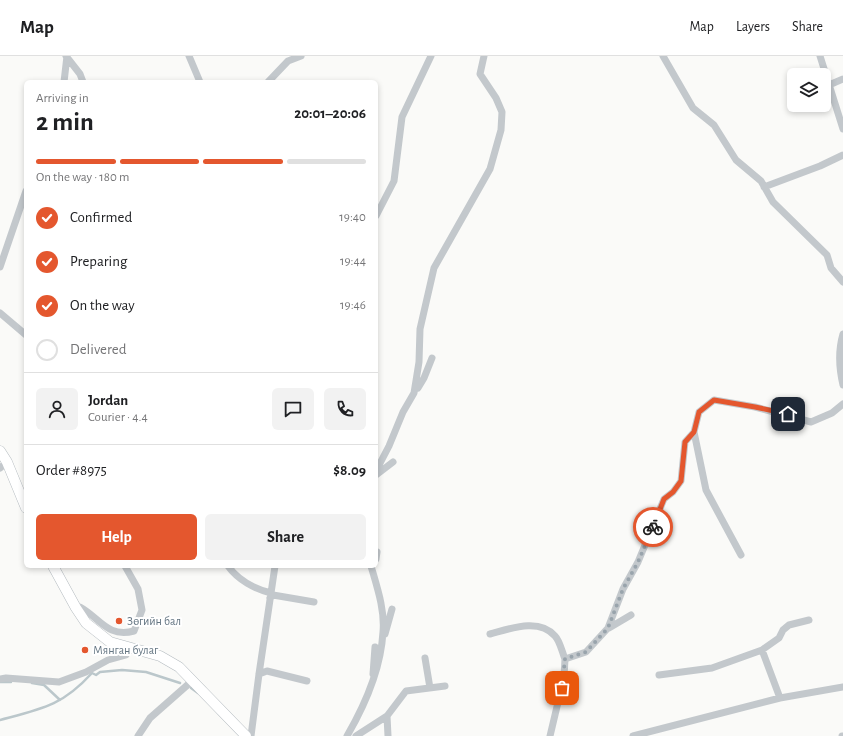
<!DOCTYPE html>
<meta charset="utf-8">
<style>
body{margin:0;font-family:"Alegreya Sans",sans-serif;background:#f2f2f2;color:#202124;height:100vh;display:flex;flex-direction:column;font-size:15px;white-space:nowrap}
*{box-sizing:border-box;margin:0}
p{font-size:13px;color:#757577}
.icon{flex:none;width:22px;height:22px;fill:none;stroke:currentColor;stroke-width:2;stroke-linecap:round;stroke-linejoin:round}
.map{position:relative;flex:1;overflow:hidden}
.panel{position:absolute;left:24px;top:24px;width:354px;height:488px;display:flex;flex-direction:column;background:#fff;border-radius:6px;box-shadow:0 2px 6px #0003}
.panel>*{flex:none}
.controls{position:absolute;left:787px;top:12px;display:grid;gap:8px}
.controls a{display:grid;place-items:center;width:44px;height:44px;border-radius:6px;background:#fff;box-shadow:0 2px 6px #0003;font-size:20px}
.pin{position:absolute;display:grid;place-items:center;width:34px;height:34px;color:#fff;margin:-17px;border-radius:8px;box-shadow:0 2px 6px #0006}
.courier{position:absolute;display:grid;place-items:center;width:40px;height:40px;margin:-20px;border:3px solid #e4572e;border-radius:50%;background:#fff;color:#222;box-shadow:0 1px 5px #0007}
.head em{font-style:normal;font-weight:700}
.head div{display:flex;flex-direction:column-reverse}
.head{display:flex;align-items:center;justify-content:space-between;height:68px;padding:0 12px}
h1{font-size:26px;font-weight:700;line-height:30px}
.bar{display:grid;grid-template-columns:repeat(4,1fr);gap:6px 4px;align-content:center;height:48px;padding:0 12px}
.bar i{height:5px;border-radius:3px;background:#e0e0e0}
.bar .on{background:#e4572e}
.bar p{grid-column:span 4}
.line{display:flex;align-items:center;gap:10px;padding:0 12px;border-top:1px solid #e0e0e0}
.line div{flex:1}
.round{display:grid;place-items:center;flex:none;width:42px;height:42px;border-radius:6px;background:#f2f2f2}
ol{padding:0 12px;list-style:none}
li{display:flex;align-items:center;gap:12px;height:44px}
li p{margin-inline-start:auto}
li .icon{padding:4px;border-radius:50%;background:#e4572e;color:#fff;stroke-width:4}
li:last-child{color:#757577}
li i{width:22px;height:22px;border:2px solid #e0e0e0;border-radius:50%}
.action{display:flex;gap:8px;margin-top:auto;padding:8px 12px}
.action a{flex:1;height:46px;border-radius:6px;background:#e4572e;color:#fff;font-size:16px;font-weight:700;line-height:46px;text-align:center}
.action a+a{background:#f2f2f2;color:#202124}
header{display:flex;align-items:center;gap:24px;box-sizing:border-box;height:56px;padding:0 20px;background:#fff;border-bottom:1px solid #e0e0e0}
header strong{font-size:19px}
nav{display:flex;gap:22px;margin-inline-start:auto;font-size:14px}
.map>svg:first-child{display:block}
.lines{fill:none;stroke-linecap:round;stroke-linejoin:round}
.stream{stroke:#bbc7cb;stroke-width:2.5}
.secondary-casing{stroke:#b3babf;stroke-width:11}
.street{stroke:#c3c8cc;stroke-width:7}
.secondary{stroke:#fff;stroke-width:10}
.done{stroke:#99a4ac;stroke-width:4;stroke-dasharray:0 7.2}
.route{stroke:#e4572e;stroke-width:5}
.poi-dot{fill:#e4572e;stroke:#fff;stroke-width:1.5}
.labels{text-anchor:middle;stroke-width:4;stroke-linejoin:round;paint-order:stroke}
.poi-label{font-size:12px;fill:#657683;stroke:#fff;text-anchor:start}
</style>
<header>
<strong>Map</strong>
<nav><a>Map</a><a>Layers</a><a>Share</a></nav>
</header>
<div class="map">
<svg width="843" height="680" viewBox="0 0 843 680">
<rect width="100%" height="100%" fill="#fafaf8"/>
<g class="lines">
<path class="stream" d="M 0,626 L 11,626
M 32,627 L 44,629 L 60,644
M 191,632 L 198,637
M 0,664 C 42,653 62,650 92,617 L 96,619 L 100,616 L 122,614 L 146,616 L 180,627"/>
<defs>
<path id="secondary" d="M 0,395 L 7,406 L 26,452
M 53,510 L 76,552 L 86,567 L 110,586 L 160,600 L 179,611 L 246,680"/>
</defs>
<use href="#secondary" class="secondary-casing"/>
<path class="street" d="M 66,0 L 80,18 L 83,26
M 189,0 L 200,26
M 663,0 L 693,52 L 714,69 L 736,104 L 761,125 L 773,146 L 827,199 L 831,212 L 843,226
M 820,0 L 843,73
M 64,26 L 67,0
M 268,26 L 288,5 L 301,0
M 829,29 L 843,23
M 764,131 L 820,110 L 843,99
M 376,160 L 394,125 L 402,61 L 431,0
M 0,211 L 26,135
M 0,257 L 26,279
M 843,278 C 838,295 839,312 843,329
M 418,332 L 424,322 L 432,302
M 0,412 L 7,406
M 376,415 L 389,390 L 403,356 L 414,337 L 419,306 L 420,273 L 434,212 L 490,113 L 501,74 L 502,56 L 496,42 L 480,18 L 484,0
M 376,419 L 393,406
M 741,499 L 706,434 L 694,376 L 699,356 L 714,344 L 755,351 L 811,366 L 832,357 L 843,348
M 376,503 L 377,496
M 228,510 C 238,524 255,533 271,537
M 270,542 L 273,539 L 314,546
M 77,553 L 80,551 C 100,562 107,582 134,575 L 142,554 L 138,533 L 125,510
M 609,572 L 631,559
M 385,578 L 392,553
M 490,578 C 509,573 539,561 555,580 C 560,585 562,596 565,603
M 762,594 L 779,582 L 783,574 L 789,569 L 809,564
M 425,602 L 430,632
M 259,618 L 267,615 L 307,625
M 373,618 L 375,591
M 659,619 L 712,612 L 762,594 L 780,642
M 0,623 L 6,622 L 59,626 L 86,616 L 108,604 L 126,599 L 130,592
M 387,660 L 406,635 L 445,630
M 138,680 L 150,662 L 192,625
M 251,680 L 259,618 L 275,510
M 347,680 C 365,649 381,612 383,576 C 385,554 377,531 371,510
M 356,680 L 387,660 L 388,680
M 550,680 L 564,621 L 565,603 L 586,596 L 608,572 L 623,533 L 638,506 L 664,443 L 673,436 L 681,425 L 685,386 L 694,376
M 633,680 L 780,642 L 843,631
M 842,680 L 843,680"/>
<use href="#secondary" class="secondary"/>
</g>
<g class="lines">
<path class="done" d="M 562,632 L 565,603 L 586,596 L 608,572 L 623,533 L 638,506 L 653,471"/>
<path class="route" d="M 653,471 L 664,443 L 673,436 L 681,425 L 685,386 L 694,376 L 699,356 L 714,344 L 755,351 L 788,358"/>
</g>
<g class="poi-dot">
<circle cx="119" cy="565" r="4"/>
<circle cx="85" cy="594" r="4"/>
</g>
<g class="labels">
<g class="poi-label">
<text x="127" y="569">Зөгийн бал</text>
<text x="93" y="598">Мянган булаг</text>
</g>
</g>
</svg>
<div class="controls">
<a><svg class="icon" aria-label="layers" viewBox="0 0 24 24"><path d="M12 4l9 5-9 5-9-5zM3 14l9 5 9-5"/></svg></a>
</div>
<div class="pin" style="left:562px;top:632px;background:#ea580c"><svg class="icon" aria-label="bag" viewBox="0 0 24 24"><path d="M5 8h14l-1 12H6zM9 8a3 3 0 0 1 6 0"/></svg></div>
<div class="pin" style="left:788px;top:358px;background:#1f2937"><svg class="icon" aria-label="home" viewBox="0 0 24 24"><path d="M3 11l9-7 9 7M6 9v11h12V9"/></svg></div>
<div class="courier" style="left:653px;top:471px"><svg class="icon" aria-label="bike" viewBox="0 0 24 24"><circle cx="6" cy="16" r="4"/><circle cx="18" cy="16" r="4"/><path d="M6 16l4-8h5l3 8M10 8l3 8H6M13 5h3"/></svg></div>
<section class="panel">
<div class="head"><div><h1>2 min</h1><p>Arriving in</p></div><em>20:01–20:06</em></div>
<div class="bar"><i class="on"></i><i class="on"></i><i class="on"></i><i></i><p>On the way · 180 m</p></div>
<ol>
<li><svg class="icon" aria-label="check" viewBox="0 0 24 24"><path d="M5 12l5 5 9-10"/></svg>Confirmed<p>19:40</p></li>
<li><svg class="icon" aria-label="check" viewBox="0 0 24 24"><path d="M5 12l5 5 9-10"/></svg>Preparing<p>19:44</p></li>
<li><svg class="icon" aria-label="check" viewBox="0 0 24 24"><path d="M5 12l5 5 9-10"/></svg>On the way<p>19:46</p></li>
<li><i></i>Delivered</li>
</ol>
<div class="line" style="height:72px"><a class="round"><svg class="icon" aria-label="person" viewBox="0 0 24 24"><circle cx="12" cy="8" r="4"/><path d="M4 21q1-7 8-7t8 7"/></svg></a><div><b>Jordan</b><p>Courier · 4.4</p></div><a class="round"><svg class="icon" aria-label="chat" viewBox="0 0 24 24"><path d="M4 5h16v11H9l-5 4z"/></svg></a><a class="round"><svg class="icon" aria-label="phone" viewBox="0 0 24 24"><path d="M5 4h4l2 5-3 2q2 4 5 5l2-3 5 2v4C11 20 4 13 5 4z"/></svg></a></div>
<div class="line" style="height:52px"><div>Order #8975</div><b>$8.09</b></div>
<div class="action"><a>Help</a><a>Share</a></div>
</section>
</div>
